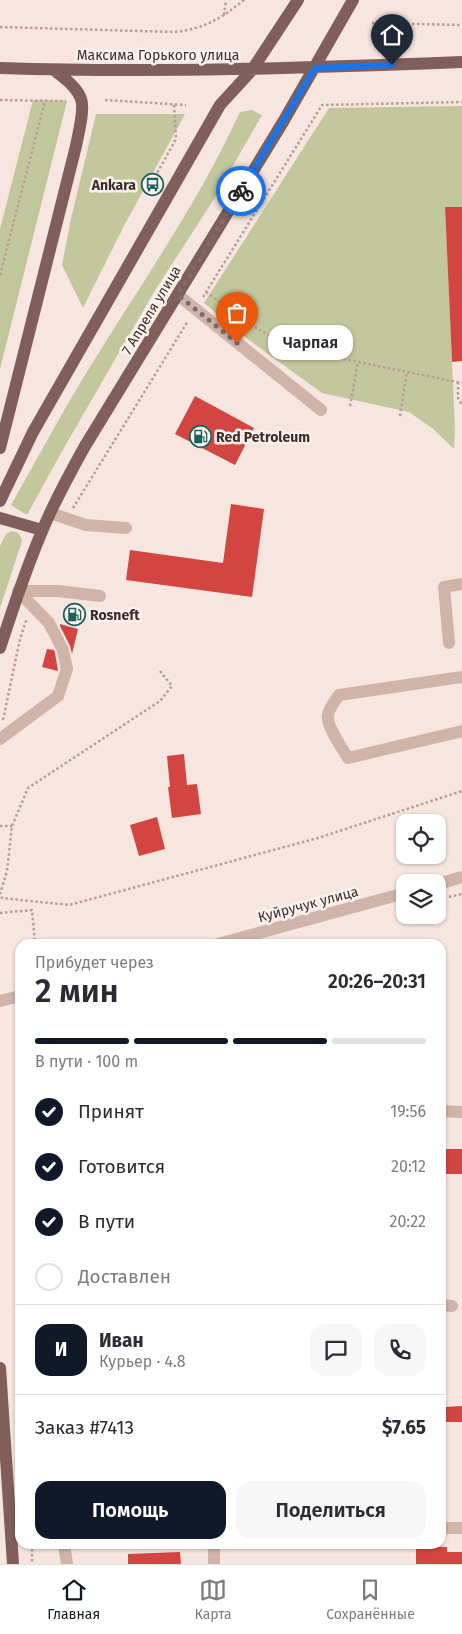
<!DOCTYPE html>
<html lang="ru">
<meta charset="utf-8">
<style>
body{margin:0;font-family:"Fira Sans",sans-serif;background:#f7f7f7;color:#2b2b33;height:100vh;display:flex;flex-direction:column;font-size:19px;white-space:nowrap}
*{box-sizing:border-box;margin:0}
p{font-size:16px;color:#7c7c81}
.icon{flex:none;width:28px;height:28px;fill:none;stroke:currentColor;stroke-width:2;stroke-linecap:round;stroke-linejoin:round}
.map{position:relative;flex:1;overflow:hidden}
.drawer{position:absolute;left:15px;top:939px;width:431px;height:610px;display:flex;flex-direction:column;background:#fff;border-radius:15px;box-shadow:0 1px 4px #0004}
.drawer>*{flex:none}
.buttons{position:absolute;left:396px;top:814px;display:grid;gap:10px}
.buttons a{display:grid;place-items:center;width:50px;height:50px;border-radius:10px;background:#fff;box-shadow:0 1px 4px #0004;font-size:25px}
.pin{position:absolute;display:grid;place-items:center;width:42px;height:42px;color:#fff;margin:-51px -21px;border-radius:50% 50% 50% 0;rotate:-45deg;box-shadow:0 0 5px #0007}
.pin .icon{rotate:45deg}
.courier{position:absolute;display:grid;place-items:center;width:50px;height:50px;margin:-25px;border:4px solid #1a73e8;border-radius:50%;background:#fff;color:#222;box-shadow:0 1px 6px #0007}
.bubble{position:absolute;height:35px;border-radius:15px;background:#fff;box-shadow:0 1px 4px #0004;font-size:16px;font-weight:600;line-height:35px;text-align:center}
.summary em{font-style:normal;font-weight:600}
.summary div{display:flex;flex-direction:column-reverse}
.summary{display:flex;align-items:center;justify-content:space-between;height:85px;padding:0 20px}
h1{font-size:32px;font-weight:600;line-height:38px}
.bar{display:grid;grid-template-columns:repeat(4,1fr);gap:8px 5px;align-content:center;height:60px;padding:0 20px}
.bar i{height:6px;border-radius:4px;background:#e1e1e2}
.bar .selected{background:#111827}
.bar p{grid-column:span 4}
.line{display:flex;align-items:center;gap:12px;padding:0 20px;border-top:1px solid #e1e1e2}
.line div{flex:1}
.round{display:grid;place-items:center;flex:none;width:52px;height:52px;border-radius:15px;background:#f7f7f7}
ol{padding:0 20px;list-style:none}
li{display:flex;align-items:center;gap:15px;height:55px}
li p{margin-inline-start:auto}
li .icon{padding:5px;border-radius:50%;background:#111827;color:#fff;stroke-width:4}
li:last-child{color:#7c7c81}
li i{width:28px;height:28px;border:2px solid #e1e1e2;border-radius:50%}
.button{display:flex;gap:10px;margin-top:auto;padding:10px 20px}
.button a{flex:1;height:58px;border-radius:15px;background:#111827;color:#fff;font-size:20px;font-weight:600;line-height:58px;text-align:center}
.button a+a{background:#f7f7f7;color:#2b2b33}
.menu{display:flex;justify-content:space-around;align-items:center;height:70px;border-top:1px solid #e1e1e2;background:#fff;font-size:14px;color:#7c7c81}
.menu a{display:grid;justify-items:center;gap:2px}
.menu .selected{color:#111827}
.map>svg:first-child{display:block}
.green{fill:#c2c79d}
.building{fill:#d34540}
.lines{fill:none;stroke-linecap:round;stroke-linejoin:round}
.path{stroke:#bc9c93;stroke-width:2.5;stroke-dasharray:2.5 2.5;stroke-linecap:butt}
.minor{stroke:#d0b3a9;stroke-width:12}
.major{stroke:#805e59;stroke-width:12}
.done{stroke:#7d6d69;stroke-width:5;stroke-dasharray:0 9}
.route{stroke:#1a73e8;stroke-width:6}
.labels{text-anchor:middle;stroke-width:5;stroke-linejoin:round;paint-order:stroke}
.street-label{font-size:14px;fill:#3c2c2a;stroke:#fcf2ed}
.poi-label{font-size:14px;font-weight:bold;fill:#3c2c2a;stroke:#fcf2ed;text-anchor:start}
</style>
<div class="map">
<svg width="462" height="1564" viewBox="0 0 462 1564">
<rect width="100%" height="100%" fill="#f6e6df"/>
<path class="green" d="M 33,100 L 67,101 L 0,369 L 0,229 Z
M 462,106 L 462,207 L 445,208 L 455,429 L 454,449 L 432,428 L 409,412 L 322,393 L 249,340 L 204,303 L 329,108 Z
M 252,110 L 262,115 L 214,199 L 154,292 L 61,453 L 27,515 L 11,505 C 35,463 57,421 82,380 C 136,291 197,206 240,112 Z
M 96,114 L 185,114 L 125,224 L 83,308 L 62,265 L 71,219 Z
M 11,531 C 18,532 20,534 22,541 L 0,608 L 0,546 L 6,534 Z"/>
<path class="building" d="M 445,207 L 462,207 L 462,361 L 452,362 Z
M 195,396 L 254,428 L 235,465 L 175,434 Z
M 231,504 L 264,509 L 252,597 L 126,580 L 130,550 L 223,563 Z
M 60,624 L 78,629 L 72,654 L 70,646 L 60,626 Z
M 47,649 L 54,650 L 55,653 L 58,671 L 42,667 Z
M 184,754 L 187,785 L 197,784 L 201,814 L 172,818 L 168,787 L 170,787 L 167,756 Z
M 157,817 L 165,849 L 139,856 L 130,825 Z
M 444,1149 L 462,1149 L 462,1174 L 444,1174 Z
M 462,1406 L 462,1422 L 445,1422 L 444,1407 Z
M 416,1546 L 447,1547 L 447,1552 L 462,1552 L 462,1564 L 416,1564 Z
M 180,1552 L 181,1564 L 128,1564 L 128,1554 Z"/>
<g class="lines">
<path class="path" d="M 224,15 L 226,0
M 372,23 L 462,25
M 0,27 L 175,32 C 204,29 222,18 244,0
M 0,100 L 66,101
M 105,100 L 186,105
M 155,177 L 176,139 L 174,104
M 0,275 L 45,101
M 206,292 L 246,322 L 265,333 L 285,342 L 334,357 L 462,383
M 203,297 L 322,105 L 462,102
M 458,382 L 458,398 L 462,405
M 350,406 L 358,362
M 400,416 L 407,372
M 73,508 L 188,321
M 160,671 L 172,686 L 160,701 L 28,788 L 12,826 L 7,871 L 0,894 L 2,898 L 69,905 L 318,838 L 462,791
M 3,720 L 20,639 L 27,618
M 0,826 L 12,826
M 449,897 L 462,894
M 0,913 L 32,910 L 35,944
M 32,1544 L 32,1564"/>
<path class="minor" d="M 178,295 L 321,410
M 50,513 L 86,525 L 126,528
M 18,591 L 58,591 L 100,596
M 449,643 L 444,587 L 462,584
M 462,677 L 339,695 C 335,701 329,708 328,715 C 326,726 342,748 348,758 L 462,731
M 0,739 L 58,696 L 67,669 L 63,650 L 49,623 L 18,591
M 438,884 L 462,877
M 218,944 L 405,893
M 0,1001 L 20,996
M 441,1111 L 462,1112
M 441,1305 L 452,1306
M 441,1528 L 462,1528
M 64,1544 L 67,1564
M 214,1564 L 214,1544"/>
<path class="major" d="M 0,68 C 154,73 308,68 462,62
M 0,448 L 76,146 C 78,135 85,109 81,99 C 77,87 64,78 54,70
M 0,501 L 33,432 L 220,105 L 252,70 L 298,0
M 0,518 L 42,530
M 0,648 C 13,608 26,568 43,529 C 55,500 70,473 85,446 L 283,122 L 353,0
M 0,1368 L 13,1564"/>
</g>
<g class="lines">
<path class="done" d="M 237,343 L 178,295 L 241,191"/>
<path class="route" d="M 241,191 L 315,68 L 392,65"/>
</g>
<defs>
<symbol id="bus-ring" viewBox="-11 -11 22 22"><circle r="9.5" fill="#fcf2ed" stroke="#1a6359" stroke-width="1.5"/><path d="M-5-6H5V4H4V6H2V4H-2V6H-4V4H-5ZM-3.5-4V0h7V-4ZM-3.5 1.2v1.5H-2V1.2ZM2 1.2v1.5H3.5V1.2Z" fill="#1a6359"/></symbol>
<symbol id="fuel-ring" viewBox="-11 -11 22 22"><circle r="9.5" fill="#fcf2ed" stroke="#1a6359" stroke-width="1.5"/><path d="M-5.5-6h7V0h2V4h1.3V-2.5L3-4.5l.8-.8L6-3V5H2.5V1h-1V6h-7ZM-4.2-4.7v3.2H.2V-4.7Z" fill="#1a6359"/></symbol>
</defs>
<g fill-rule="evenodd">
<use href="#bus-ring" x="140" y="172" width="25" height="25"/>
<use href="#fuel-ring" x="188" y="424" width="25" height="25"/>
<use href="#fuel-ring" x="62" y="602" width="25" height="25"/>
</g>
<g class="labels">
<g class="street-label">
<text x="158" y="60">Максима Горького улица</text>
<text transform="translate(151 310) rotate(-59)" y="5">7 Апреля улица</text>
<text transform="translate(308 904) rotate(-15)" y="5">Куйручук улица</text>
</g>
<g class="poi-label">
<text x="136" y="190" text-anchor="end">Ankara</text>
<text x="216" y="442">Red Petroleum</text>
<text x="90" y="620">Rosneft</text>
</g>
</g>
</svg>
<div class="buttons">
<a><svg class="icon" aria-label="locate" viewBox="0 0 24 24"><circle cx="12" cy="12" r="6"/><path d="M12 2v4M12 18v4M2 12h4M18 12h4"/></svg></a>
<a><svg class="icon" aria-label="layers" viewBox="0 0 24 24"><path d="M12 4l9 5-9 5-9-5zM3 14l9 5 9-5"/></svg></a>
</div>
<div class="pin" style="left:237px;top:343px;background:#ea580c"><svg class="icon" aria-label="bag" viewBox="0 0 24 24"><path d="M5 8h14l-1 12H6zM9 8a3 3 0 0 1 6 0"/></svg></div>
<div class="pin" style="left:392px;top:65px;background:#1f2937"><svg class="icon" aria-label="home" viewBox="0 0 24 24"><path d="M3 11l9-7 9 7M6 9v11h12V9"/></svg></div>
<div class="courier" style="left:241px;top:191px"><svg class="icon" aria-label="bike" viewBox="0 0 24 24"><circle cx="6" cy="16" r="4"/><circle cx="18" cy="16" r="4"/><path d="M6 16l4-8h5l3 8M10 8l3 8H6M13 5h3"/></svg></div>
<div class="bubble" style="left:268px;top:325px;width:85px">Чарпая</div>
<section class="drawer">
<div class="summary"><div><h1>2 мин</h1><p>Прибудет через</p></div><em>20:26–20:31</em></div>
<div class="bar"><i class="selected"></i><i class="selected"></i><i class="selected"></i><i></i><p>В пути · 100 m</p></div>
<ol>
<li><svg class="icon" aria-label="check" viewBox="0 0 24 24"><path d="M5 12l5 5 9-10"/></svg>Принят<p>19:56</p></li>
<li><svg class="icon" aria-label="check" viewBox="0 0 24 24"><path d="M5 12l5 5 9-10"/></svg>Готовится<p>20:12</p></li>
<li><svg class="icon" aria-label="check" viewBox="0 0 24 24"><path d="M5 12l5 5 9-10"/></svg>В пути<p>20:22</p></li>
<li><i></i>Доставлен</li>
</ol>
<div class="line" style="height:90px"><b class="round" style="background:#111827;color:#fff">И</b><div><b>Иван</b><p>Курьер · 4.8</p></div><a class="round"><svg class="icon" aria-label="chat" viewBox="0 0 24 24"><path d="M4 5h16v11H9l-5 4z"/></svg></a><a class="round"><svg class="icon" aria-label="phone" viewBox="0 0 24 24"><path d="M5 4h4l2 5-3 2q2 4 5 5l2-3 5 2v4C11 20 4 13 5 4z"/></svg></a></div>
<div class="line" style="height:65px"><div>Заказ #7413</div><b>$7.65</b></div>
<div class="button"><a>Помощь</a><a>Поделиться</a></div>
</section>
</div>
<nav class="menu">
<a class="selected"><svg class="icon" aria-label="home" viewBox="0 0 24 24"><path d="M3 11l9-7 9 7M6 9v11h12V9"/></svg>Главная</a>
<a><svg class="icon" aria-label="map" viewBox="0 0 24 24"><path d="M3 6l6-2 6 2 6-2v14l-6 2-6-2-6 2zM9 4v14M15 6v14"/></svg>Карта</a>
<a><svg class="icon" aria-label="saved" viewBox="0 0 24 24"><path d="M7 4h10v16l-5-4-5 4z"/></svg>Сохранённые</a>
</nav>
